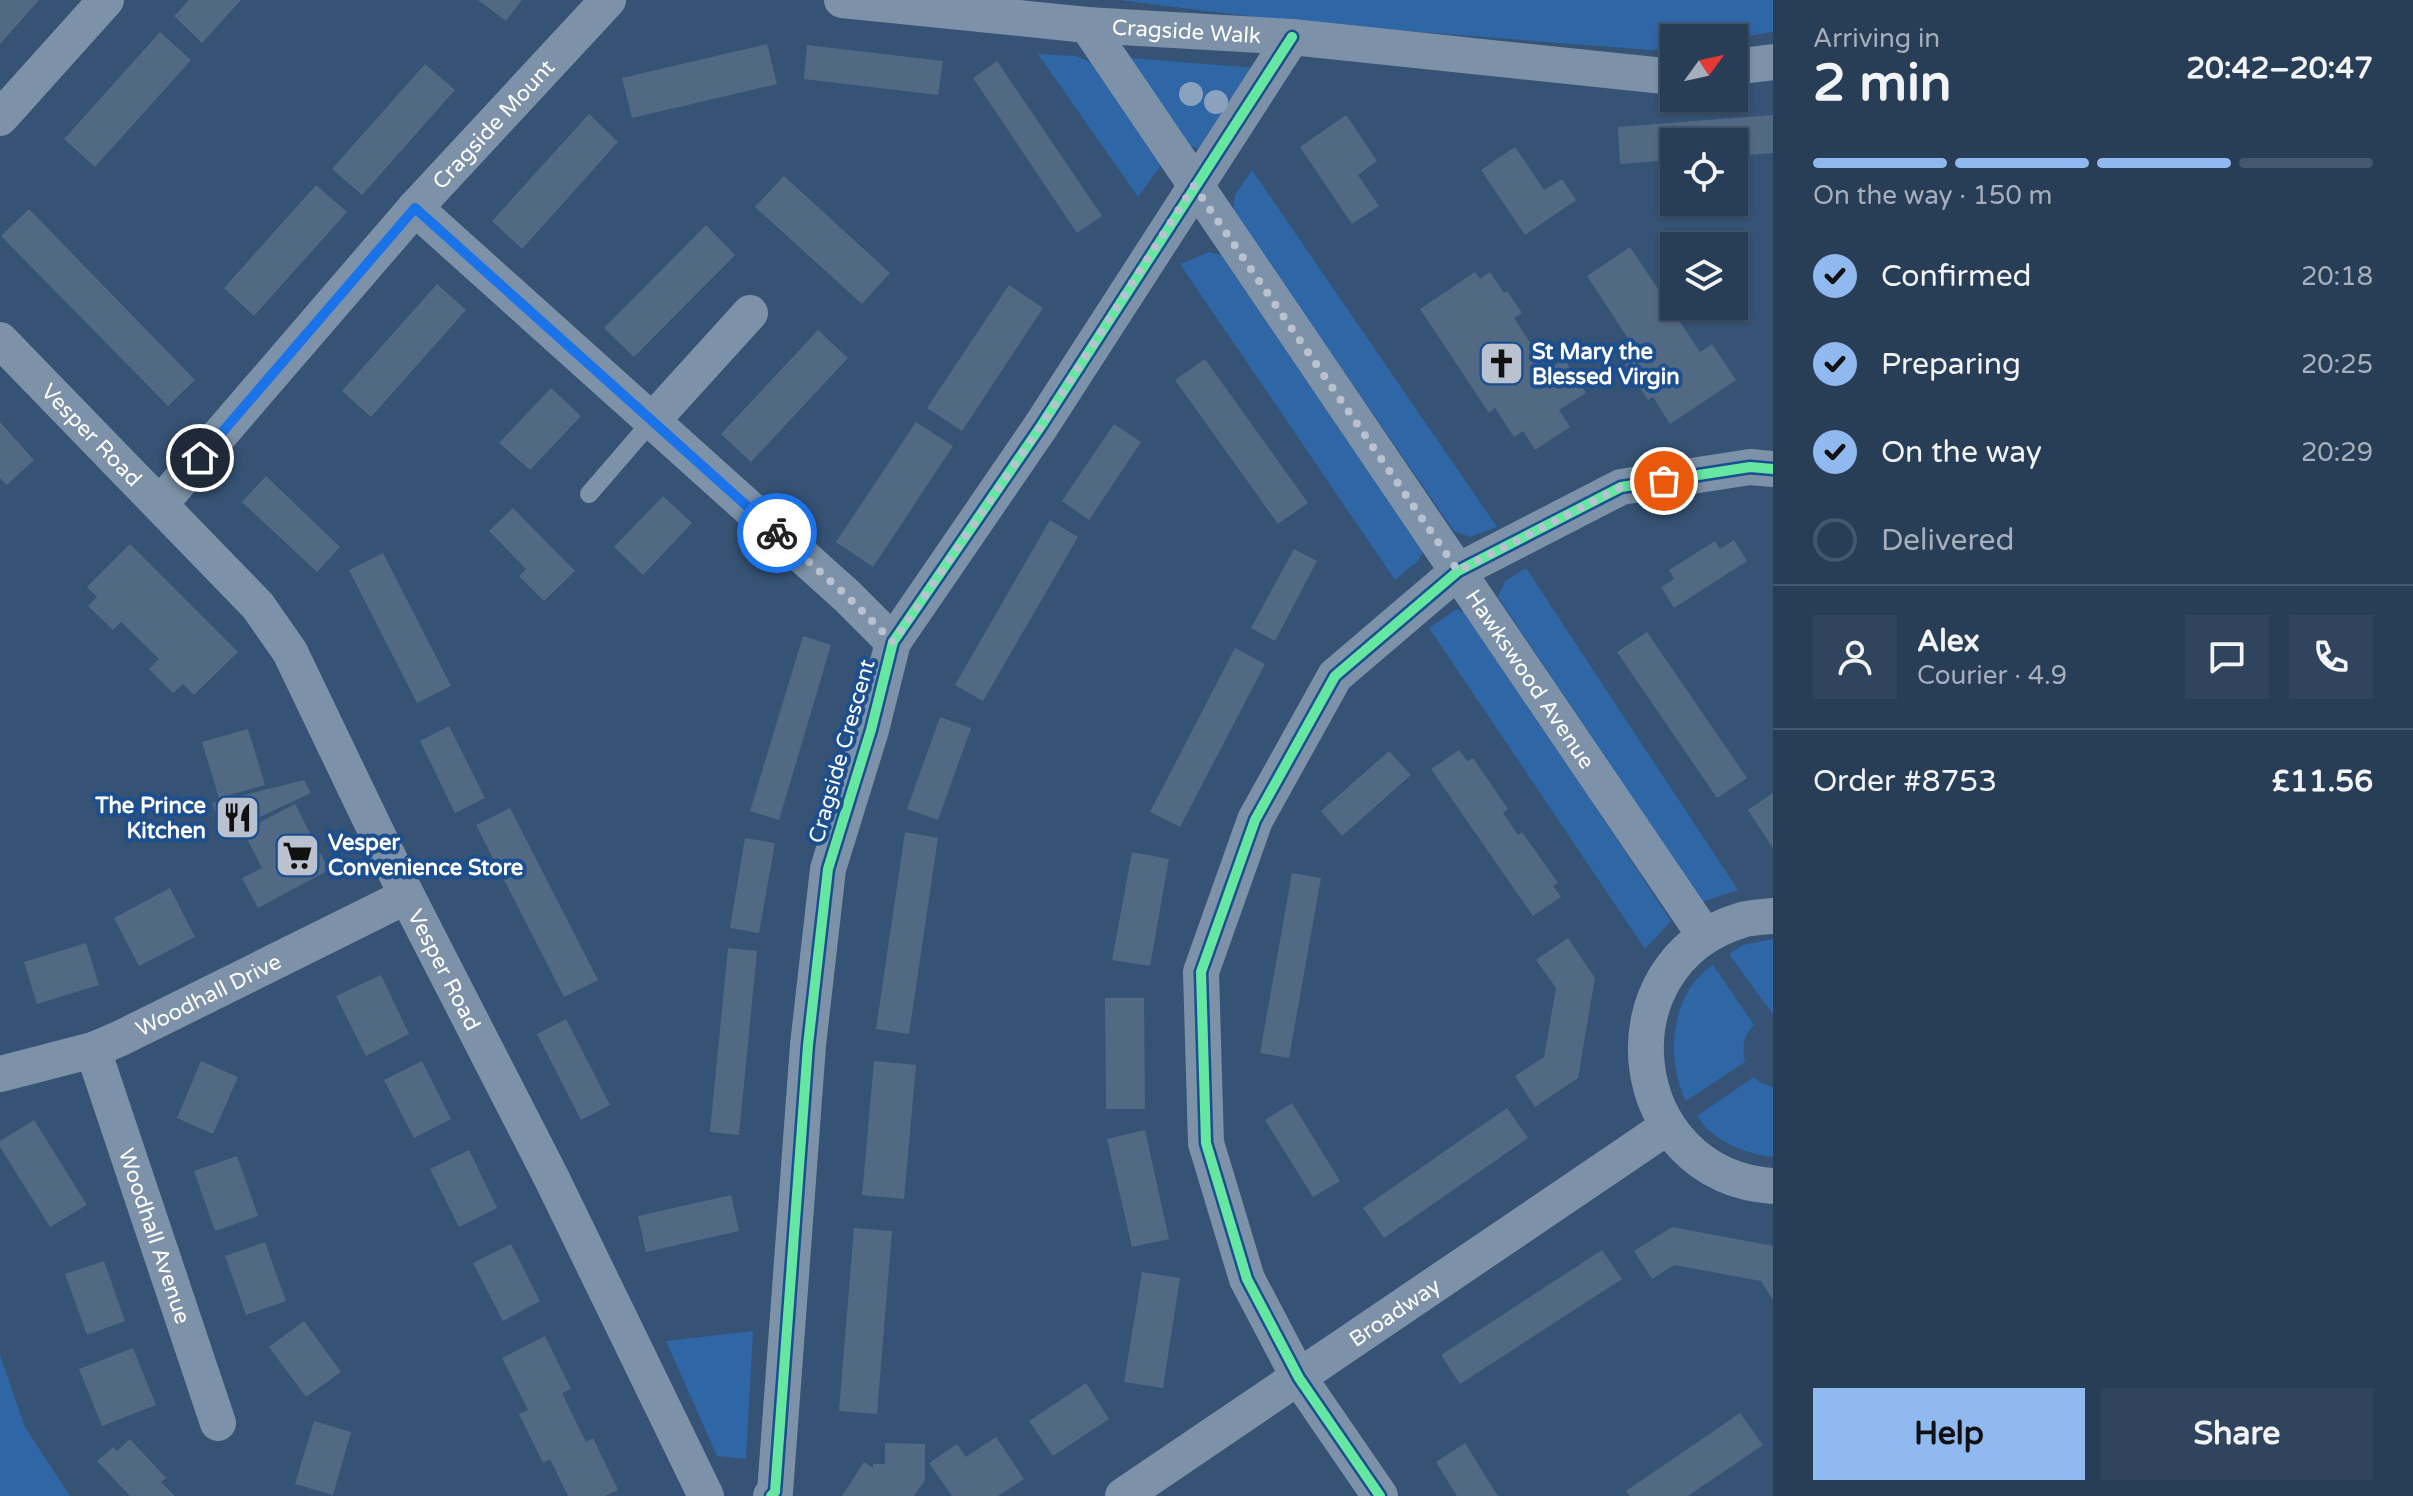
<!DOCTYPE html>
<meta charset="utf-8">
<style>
body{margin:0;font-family:"Varela Round",sans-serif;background:#30455d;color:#f1f3f6;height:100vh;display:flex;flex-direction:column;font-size:30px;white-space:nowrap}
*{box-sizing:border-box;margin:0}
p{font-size:26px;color:#a5aeba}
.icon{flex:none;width:44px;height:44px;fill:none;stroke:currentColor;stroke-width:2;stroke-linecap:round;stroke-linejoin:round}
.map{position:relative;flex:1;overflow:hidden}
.details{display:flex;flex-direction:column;background:#283e57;width:640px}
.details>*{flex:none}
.needle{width:52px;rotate:57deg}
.controls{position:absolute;left:1660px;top:24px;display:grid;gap:16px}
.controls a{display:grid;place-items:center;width:88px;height:88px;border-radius:0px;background:#283e57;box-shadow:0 2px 6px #0004,0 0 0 2px #44576d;font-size:40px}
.pin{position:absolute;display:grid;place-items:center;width:68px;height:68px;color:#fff;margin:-34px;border:4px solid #fff;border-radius:50%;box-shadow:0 2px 8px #0007}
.courier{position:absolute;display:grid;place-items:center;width:80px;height:80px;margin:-40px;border:6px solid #1a73e8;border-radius:50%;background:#fff;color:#222;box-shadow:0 2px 10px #0007}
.head em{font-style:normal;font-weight:800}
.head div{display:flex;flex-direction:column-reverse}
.head{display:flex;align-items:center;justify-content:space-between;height:136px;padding:0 40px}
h1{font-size:52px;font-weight:800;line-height:60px}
.bar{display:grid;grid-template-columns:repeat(4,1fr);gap:12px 8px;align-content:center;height:96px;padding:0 40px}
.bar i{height:10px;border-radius:6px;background:#44576d}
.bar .on{background:#90b9f0}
.bar p{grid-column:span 4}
.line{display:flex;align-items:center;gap:20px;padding:0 40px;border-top:2px solid #44576d}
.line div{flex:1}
.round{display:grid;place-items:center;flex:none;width:84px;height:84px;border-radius:0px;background:#30455d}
ol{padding:0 40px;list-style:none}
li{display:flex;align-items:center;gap:24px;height:88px}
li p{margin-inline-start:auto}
li .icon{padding:8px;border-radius:50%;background:#90b9f0;color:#111;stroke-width:4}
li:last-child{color:#a5aeba}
li i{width:44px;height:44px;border:4px solid #44576d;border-radius:50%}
.primary-button{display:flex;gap:16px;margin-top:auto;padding:16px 40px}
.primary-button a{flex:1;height:92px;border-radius:0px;background:#90b9f0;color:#111;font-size:32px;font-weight:800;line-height:92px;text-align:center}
.primary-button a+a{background:#30455d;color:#f1f3f6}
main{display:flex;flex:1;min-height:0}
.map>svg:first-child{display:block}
.green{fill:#2f66a5}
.building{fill:#526984}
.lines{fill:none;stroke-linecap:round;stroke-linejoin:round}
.service{stroke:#7d92a8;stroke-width:18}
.minor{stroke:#7d92a8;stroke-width:36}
.cycleway-casing{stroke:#1b4f8f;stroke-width:15}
.cycleway{stroke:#66e7a1;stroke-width:10}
.tree{fill:#8aa2be}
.done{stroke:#b9c2ce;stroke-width:8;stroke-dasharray:0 14.4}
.route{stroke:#1a73e8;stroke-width:10}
.labels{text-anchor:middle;stroke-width:8;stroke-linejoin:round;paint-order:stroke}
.street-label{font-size:22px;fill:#fff;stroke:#1b4f8f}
.poi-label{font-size:22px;font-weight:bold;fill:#fff;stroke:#1b4f8f;text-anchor:start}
</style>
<main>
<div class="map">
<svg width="1773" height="1496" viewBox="0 0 1773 1496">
<rect width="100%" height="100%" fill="#365274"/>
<path class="green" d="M 1119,0 L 1773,0 L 1773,32 L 1734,38 L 1674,38 L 1674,47 L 1651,50 L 1303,23 Z
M 1038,54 L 1076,56 L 1095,64 L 1161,165 L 1138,197 Z
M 1131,58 L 1257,68 L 1207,143 L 1198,149 L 1189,145 Z
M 1252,170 L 1497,527 L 1470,537 L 1454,531 L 1233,211 L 1235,195 Z
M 1209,252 L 1221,255 L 1424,550 L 1418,561 L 1395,580 L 1180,264 Z
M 1526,568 L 1738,890 L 1702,902 L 1498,597 L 1505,581 Z
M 1457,609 L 1470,616 L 1671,921 L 1645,949 L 1429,628 Z
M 1773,939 L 1773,1013 L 1772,1013 L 1729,954 L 1743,945 Z
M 1713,965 L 1754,1025 C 1743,1036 1742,1048 1745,1062 L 1686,1101 C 1665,1058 1670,993 1713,965 Z
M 1754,1077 L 1761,1083 L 1773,1087 L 1773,1157 C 1745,1154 1713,1141 1697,1116 Z
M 753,1331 L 746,1459 L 717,1456 L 666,1341 Z
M 0,1355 L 25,1427 L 70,1496 L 0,1496 Z"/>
<path class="building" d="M 0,0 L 39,0 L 0,44 Z
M 189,0 L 241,0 L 202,43 L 174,16 Z
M 478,0 L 522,0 L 506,21 Z
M 160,32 L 191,60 L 95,167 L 64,139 Z
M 767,44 L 777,84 L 632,118 L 622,78 Z
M 807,45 L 943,61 L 938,95 L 804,79 Z
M 997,61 L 1102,216 L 1077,233 L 973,78 Z
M 425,64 L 455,90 L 362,195 L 332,169 Z
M 589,114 L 618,142 L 522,249 L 492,221 Z
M 1346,115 L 1377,161 L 1358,175 L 1379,206 L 1352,224 L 1300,147 Z
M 1773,115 L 1773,153 L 1734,156 L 1734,142 L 1674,142 L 1674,160 L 1620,164 L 1618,127 Z
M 1515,147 L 1544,190 L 1562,179 L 1576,200 L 1525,235 L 1481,170 Z
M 784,176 L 890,273 L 862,304 L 755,207 Z
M 316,185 L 347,212 L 254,316 L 224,288 Z
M 29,209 L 195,380 L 168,406 L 1,236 Z
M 706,225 L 735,255 L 634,357 L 604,328 Z
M 1630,247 L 1700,352 L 1712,344 L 1736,380 L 1670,424 L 1653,397 L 1648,400 L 1625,365 L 1639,355 L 1587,276 Z
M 1475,272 L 1480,279 L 1490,272 L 1504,293 L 1507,291 L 1522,313 L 1514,318 L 1548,370 L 1564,359 L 1586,393 L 1559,410 L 1570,427 L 1535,450 L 1523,431 L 1514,437 L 1495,408 L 1489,413 L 1420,309 Z
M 437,284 L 466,310 L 371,417 L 342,391 Z
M 1009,285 L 1043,308 L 962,431 L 927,408 Z
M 818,330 L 848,358 L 751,462 L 721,434 Z
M 1205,359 L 1308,503 L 1278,524 L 1175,380 Z
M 551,388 L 581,416 L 530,470 L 499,443 Z
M 0,422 L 34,460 L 7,485 L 0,478 Z
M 916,422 L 953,446 L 873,567 L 836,542 Z
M 1114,424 L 1141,442 L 1089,520 L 1062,501 Z
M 266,476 L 340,547 L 317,572 L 242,502 Z
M 663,496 L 692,523 L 643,575 L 614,547 Z
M 513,508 L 575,571 L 544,601 L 519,576 L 526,569 L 489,531 Z
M 1050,520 L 1078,537 L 983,701 L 955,685 Z
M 1734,540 L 1747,561 L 1674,608 L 1661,587 L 1674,579 L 1669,570 L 1715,541 L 1720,549 Z
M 130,544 L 238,652 L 194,695 L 183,684 L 173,693 L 149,669 L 159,659 L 121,622 L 113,630 L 88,606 L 97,597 L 87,587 Z
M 1294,549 L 1317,561 L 1275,641 L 1251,628 Z
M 383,553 L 451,686 L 417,703 L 349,570 Z
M 1647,632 L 1747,778 L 1717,798 L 1617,652 Z
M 803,636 L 831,645 L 779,820 L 750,811 Z
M 1235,648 L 1265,664 L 1180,827 L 1150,812 Z
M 940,717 L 971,728 L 938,820 L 907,809 Z
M 449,726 L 485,798 L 455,813 L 420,741 Z
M 248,729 L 265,785 L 219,798 L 202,742 Z
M 1459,750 L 1467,761 L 1473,758 L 1508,809 L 1503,813 L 1518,835 L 1522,832 L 1558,883 L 1553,886 L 1561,897 L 1533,916 L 1431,769 Z
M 1389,751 L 1411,775 L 1342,836 L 1321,811 Z
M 304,780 L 311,793 L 224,834 L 212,803 Z
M 1773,793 L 1773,848 L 1748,810 Z
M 295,804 L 329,870 L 258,908 L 242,878 L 262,868 L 243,831 Z
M 510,808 L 598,980 L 564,997 L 476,825 Z
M 905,832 L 938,838 L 909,1034 L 876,1029 Z
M 745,838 L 775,843 L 759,933 L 730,928 Z
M 1132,852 L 1169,859 L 1150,966 L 1112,960 Z
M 1292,873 L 1321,878 L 1289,1058 L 1260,1053 Z
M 170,888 L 195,937 L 139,966 L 114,918 Z
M 1568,938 L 1595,978 L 1578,1078 L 1535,1107 L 1515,1076 L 1544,1057 L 1556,988 L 1536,960 Z
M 86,943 L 99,985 L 37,1004 L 24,962 Z
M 728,948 L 757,951 L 739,1135 L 710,1132 Z
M 381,975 L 409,1034 L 366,1056 L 336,996 Z
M 1105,998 L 1144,998 L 1145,1109 L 1106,1109 Z
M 566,1019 L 610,1105 L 581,1120 L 537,1034 Z
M 201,1061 L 238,1077 L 213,1134 L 177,1118 Z
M 422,1061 L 451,1119 L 414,1138 L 384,1080 Z
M 874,1061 L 916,1065 L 904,1199 L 862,1195 Z
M 1292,1103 L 1340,1181 L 1313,1197 L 1265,1120 Z
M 1507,1108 L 1528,1138 L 1384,1238 L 1363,1208 Z
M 34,1120 L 87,1205 L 50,1227 L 0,1147 L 0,1141 Z
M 1145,1130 L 1169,1239 L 1132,1247 L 1107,1139 Z
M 469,1150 L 497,1208 L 459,1227 L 430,1169 Z
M 237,1156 L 258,1216 L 215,1231 L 194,1171 Z
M 731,1195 L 739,1231 L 646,1252 L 638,1216 Z
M 1672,1227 L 1773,1246 L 1773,1300 L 1761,1281 L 1674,1265 L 1652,1279 L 1634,1251 Z
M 854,1228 L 892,1231 L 877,1414 L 839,1411 Z
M 265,1242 L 286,1301 L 246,1315 L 225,1256 Z
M 511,1244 L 540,1301 L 503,1321 L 473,1263 Z
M 1602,1250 L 1622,1279 L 1460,1384 L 1441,1355 Z
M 104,1261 L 125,1321 L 87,1335 L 65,1274 Z
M 1142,1272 L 1180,1278 L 1163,1388 L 1124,1382 Z
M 304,1321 L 341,1372 L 306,1397 L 269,1347 Z
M 545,1336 L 571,1389 L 562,1393 L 574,1418 L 586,1442 L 593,1438 L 618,1490 L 605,1496 L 568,1496 L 550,1459 L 543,1463 L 519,1414 L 528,1410 L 502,1358 Z
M 133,1348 L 156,1405 L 102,1426 L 79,1369 Z
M 1086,1383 L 1109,1419 L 1053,1456 L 1029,1421 Z
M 1740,1413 L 1763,1445 L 1688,1496 L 1630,1496 L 1626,1491 Z
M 314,1421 L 351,1432 L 333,1495 L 295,1484 Z
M 996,1437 L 1024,1479 L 998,1496 L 952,1496 L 929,1463 L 957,1444 L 966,1457 Z
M 130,1439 L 166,1478 L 161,1482 L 175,1496 L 130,1496 L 97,1461 L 113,1447 L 117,1451 Z
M 885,1443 L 925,1444 L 925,1480 L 914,1496 L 842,1496 L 864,1462 L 873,1468 L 873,1464 L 885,1464 Z
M 1465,1443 L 1489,1482 L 1498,1496 L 1457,1496 L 1436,1462 Z"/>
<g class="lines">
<path class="service" d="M 589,494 L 652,421"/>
<g class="minor">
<path id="s1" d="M 842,0 L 1087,25 L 1292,37 L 1664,76 L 1674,75"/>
<path id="s2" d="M 1087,25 L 1705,936"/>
<path d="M 1734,67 L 1773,62"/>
<path d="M 0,118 L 106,0"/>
<path d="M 415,208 L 847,596 L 893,642"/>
<path id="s3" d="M 0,340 L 258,606 L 290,652 L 407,896 L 551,1177 L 706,1496"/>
<path d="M 652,421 L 750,313"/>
<path id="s4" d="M 161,503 L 415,208 L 608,0"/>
<path d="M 1773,916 C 1763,917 1752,917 1742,920 C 1598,963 1622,1176 1773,1186"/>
<path id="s5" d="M 93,1050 L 218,1423"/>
<path id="s6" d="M 0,1074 L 93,1050 L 121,1038 L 407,896"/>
<path d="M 771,1496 L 775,1492 L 808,1045 L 828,869 L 871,730 L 893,642 L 1041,426 L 1292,37"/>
<path id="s7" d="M 1123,1496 L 1667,1127"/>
<path d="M 1380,1496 L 1299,1378 L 1247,1279 L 1206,1143 L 1201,972 L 1255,820 L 1335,676 L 1458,571 L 1621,487 L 1750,467 L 1773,469"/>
</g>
<defs>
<path id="cycleway" d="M 771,1496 L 775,1492 L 808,1045 L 828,869 L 871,730 L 893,642 L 1041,426 L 1292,37
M 1380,1496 L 1299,1378 L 1247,1279 L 1206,1143 L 1201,972 L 1255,820 L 1335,676 L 1458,571 L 1621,487 L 1750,467 L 1773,469"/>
</defs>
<use href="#cycleway" class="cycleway-casing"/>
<use href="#cycleway" class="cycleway"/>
</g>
<g class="tree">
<circle cx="1191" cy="94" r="12"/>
<circle cx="1216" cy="102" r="12"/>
</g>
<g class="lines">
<path class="done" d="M 777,533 L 847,596 L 893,642 L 1041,426 L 1194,186 L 1458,571 L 1621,487 L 1664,481"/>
<path class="route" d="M 200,458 L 415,208 L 777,533"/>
</g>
<defs>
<symbol id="church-square" viewBox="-11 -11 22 22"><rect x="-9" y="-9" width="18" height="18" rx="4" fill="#b9c2ce" stroke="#1b4f8f"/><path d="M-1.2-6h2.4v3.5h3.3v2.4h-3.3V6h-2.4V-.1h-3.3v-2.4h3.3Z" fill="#111"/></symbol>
<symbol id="restaurant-square" viewBox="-11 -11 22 22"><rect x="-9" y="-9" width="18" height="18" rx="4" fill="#b9c2ce" stroke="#1b4f8f"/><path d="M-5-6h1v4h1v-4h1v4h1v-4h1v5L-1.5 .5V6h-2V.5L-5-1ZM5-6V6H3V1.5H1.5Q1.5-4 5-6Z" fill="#111"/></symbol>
<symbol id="supermarket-square" viewBox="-11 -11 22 22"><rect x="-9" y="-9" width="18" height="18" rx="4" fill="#b9c2ce" stroke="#1b4f8f"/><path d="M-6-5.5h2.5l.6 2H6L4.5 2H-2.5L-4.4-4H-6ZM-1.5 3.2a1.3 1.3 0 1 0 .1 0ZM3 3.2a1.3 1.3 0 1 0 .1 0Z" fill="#111"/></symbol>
</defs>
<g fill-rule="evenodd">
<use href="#church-square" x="1476" y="338" width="51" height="51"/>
<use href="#restaurant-square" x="212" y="792" width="51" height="51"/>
<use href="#supermarket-square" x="272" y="830" width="51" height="51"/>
</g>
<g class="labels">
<g class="street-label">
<text dy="8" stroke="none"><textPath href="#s1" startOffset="346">Cragside Walk</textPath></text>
<text dy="8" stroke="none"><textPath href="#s4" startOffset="504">Cragside Mount</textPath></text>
<text dy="8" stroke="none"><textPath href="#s3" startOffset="132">Vesper Road</textPath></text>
<text dy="8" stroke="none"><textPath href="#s2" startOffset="790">Hawkswood Avenue</textPath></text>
<text transform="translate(841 751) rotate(-74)" y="8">Cragside Crescent</text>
<text dy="8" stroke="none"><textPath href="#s3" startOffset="780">Vesper Road</textPath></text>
<text dy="8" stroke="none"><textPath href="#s6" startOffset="224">Woodhall Drive</textPath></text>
<text dy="8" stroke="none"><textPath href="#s5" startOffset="196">Woodhall Avenue</textPath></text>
<text dy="8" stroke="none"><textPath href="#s7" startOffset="328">Broadway</textPath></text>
</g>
<g class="poi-label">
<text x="1532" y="359">St Mary the<tspan x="1532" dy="25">Blessed Virgin</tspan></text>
<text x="206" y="813" text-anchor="end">The Prince<tspan x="206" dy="25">Kitchen</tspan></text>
<text x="328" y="850">Vesper<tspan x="328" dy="25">Convenience Store</tspan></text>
</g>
</g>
</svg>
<div class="controls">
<a><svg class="needle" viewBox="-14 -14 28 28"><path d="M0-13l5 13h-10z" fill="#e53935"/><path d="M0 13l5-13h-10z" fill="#a5aeba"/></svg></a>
<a><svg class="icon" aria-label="locate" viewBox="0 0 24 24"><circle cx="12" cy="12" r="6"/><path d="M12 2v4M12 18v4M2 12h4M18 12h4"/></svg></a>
<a><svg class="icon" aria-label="layers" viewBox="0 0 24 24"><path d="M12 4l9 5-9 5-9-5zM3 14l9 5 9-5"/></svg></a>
</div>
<div class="pin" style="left:1664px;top:481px;background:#ea580c"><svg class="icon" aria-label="bag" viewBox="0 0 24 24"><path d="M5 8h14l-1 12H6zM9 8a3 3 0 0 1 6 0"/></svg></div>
<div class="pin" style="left:200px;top:458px;background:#1f2937"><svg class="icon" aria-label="home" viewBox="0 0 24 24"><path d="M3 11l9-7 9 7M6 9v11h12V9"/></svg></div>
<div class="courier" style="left:777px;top:533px"><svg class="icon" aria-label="bike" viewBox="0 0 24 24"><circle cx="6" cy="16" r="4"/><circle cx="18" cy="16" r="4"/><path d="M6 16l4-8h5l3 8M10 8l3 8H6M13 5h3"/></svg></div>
</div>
<section class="details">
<div class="head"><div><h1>2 min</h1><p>Arriving in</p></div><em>20:42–20:47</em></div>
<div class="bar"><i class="on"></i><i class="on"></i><i class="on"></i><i></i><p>On the way · 150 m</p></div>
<ol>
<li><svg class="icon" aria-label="check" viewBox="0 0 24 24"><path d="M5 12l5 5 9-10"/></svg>Confirmed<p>20:18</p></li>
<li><svg class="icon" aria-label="check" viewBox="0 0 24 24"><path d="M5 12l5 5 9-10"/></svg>Preparing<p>20:25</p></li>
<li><svg class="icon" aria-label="check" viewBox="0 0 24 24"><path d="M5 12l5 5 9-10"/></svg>On the way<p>20:29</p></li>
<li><i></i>Delivered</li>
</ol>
<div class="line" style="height:144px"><a class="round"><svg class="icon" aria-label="person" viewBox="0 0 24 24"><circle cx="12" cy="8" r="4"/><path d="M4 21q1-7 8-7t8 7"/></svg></a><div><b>Alex</b><p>Courier · 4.9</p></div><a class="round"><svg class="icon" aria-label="chat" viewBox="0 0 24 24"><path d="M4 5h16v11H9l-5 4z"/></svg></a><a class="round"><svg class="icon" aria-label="phone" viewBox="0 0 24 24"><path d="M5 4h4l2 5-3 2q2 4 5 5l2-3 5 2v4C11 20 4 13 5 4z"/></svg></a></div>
<div class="line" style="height:104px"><div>Order #8753</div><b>£11.56</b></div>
<div class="primary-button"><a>Help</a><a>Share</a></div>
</section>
</main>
